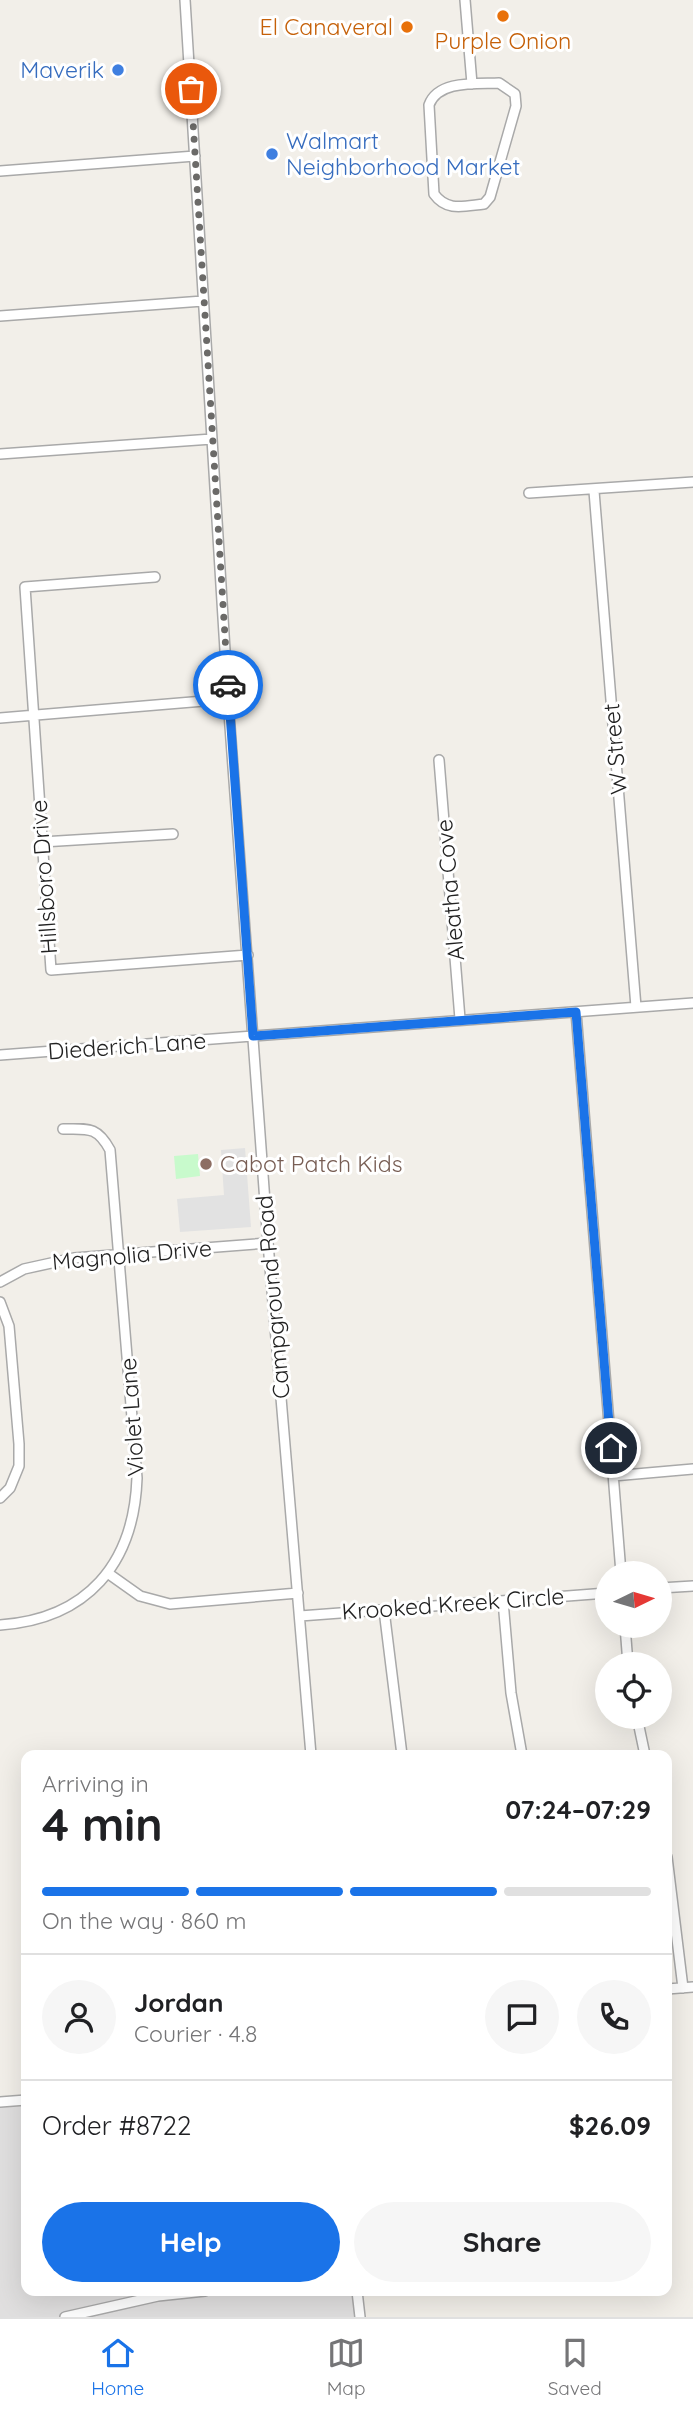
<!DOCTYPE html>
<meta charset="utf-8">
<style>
body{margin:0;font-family:Quicksand,sans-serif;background:#f6f6f6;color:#202124;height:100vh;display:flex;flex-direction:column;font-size:26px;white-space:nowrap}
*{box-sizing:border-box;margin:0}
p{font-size:23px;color:#757577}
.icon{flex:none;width:38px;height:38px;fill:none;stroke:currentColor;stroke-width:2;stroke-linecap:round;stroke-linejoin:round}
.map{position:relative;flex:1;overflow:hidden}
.panel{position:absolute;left:21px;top:1750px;width:651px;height:546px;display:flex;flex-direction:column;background:#fff;border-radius:14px;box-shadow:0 7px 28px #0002}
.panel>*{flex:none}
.needle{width:46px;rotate:85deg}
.fabs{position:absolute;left:595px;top:1561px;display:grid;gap:14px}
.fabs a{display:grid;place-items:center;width:77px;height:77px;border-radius:50%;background:#fff;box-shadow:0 7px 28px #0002;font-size:35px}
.pin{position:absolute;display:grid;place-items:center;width:60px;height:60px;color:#fff;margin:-30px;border:4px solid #fff;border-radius:50%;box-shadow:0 2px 7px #0007}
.courier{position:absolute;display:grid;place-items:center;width:70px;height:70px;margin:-35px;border:5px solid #1a73e8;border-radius:50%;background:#fff;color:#222;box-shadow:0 2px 9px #0007}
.overview em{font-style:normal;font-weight:700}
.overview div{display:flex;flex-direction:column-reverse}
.overview{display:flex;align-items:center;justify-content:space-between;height:119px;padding:0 21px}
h1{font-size:46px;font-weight:700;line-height:52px}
.bar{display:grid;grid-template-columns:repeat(4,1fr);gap:10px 7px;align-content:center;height:84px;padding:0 21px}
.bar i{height:9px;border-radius:5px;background:#e0e0e0}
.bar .selected{background:#1a73e8}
.bar p{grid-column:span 4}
.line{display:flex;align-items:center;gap:18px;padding:0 21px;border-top:2px solid #e0e0e0}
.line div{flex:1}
.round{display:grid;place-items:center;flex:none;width:74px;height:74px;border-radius:37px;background:#f6f6f6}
.button{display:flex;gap:14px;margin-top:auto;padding:14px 21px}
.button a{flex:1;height:80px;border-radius:42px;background:#1a73e8;color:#fff;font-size:28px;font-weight:700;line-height:80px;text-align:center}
.button a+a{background:#f6f6f6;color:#202124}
.tab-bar{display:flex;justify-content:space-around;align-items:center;height:98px;border-top:2px solid #e0e0e0;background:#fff;font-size:19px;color:#757577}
.tab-bar a{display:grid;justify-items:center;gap:4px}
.tab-bar .selected{color:#1a73e8}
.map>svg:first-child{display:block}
.residential{fill:#e0dfdf}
.park{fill:#c8facc}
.parking{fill:#e2e2e2}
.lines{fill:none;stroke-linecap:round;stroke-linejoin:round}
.minor-casing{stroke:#a9a9a9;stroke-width:12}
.minor{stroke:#fff;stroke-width:9}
.done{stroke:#6b6a68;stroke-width:7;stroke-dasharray:0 12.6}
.route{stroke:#1a73e8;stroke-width:9}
.food-dot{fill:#e8710a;stroke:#fff;stroke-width:2.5}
.shop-dot{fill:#3f7fe0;stroke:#fff;stroke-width:2.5}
.education-dot{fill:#8d6e63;stroke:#fff;stroke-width:2.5}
.labels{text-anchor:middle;stroke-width:6;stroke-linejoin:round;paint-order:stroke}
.food-label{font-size:23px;fill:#c56008;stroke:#fff;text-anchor:end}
.shop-label{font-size:23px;fill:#366cbe;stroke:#fff;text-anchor:end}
.street-label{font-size:23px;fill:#222;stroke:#fff}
.education-label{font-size:23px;fill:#785e54;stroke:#fff;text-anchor:start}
</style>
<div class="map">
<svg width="693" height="2317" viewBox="0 0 693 2317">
<rect width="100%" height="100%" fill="#f2efe9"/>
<path class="residential" d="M 26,2100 L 26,2291 L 357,2291 L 360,2317 L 0,2317 L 0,2102 Z"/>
<path class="park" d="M 198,1154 L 200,1176 L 176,1179 L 174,1156 Z"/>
<path class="parking" d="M 245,1148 L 251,1227 L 180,1232 L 177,1199 L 224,1195 L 221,1150 Z"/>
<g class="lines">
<defs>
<path id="minor" d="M 185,0 L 228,699 L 268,1243 L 311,1755
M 465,0 L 472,84
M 499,83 L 515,94 L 516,106 L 490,197 L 484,204 C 464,206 447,212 434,194 L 429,105 C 438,80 476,84 499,83 Z
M 0,171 L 195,156
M 0,316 L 203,301
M 0,454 L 212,439
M 594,491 L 636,1007
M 529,493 L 693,482
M 155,577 L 25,587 L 51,970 L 248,955
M 0,718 L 228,699
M 439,760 L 460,1019
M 42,842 L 173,834
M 576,1012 L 621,1573
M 0,1055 L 693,1003
M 0,1282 L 24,1269 L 74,1258 L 268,1243
M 0,1302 L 9,1326 L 19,1444 L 19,1466 L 10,1488 L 0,1498
M 613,1476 L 693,1469
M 109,1574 L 140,1596 L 170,1604 L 298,1593
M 660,1588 L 693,1586
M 503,1601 L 511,1693 L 522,1755
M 384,1610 L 402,1755
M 300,1616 L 607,1593
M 0,1625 C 87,1619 134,1564 137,1478 L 110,1150 C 97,1126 88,1129 63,1129
M 625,1626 L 628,1664
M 637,1717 L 645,1755
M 667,1857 L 683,1988
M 667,1989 L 693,1987
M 0,2102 L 26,2100
M 357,2291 L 360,2317
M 65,2317 L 158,2296 L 205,2291"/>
</defs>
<use href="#minor" class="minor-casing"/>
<use href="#minor" class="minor"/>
</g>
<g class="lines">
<path class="done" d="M 191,89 L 228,685"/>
<path class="route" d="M 228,685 L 253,1036 L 576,1012 L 611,1448"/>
</g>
<g class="food-dot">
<circle cx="503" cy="16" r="7"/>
<circle cx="407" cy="27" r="7"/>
</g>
<g class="shop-dot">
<circle cx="118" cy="70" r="7"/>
<circle cx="272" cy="154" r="7"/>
</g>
<circle class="education-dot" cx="206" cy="1164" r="7"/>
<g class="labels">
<g class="food-label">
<text x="393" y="35">El Canaveral</text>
<text x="503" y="49" text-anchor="middle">Purple Onion</text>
</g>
<g class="shop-label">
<text x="104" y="78">Maverik</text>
<text x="286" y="149" text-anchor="start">Walmart<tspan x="286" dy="26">Neighborhood Market</tspan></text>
</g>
<g class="street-label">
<text transform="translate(615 749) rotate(-95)" y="8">W Street</text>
<text transform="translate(44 877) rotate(-94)" y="8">Hillsboro Drive</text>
<text transform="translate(450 890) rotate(-95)" y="8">Aleatha Cove</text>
<text transform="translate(127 1046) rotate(-4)" y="8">Diederich Lane</text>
<text transform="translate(132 1255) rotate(-5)" y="8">Magnolia Drive</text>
<text transform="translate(273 1297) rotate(-95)" y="8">Campground Road</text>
<text transform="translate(132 1417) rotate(-94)" y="8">Violet Lane</text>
<text transform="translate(453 1604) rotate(-4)" y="8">Krooked Kreek Circle</text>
</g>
<g class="education-label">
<text x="220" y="1172">Cabot Patch Kids</text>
</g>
</g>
</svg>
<div class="fabs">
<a><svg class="needle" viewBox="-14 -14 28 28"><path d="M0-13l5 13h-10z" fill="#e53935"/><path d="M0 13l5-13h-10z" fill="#757577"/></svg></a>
<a><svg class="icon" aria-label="locate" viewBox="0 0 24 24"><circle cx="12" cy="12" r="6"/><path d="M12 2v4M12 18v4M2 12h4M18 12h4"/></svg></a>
</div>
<div class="pin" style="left:191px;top:89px;background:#ea580c"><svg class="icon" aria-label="bag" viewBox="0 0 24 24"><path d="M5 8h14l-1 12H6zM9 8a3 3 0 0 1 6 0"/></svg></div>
<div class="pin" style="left:611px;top:1448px;background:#1f2937"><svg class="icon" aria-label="home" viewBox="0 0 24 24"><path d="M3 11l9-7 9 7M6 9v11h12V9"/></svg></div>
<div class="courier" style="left:228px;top:685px"><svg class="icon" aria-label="car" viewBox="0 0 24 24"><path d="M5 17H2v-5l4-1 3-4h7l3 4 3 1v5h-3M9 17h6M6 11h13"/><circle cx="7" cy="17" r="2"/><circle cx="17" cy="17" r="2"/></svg></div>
<section class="panel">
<div class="overview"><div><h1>4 min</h1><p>Arriving in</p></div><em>07:24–07:29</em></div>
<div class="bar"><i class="selected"></i><i class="selected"></i><i class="selected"></i><i></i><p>On the way · 860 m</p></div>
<div class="line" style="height:126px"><a class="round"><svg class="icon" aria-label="person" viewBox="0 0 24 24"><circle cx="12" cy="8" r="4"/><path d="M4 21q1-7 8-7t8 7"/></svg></a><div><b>Jordan</b><p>Courier · 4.8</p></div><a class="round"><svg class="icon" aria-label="chat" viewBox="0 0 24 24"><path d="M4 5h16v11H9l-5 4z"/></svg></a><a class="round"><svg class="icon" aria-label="phone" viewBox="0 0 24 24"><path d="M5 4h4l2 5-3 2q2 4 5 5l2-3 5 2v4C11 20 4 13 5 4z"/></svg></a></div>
<div class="line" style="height:91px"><div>Order #8722</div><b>$26.09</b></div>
<div class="button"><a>Help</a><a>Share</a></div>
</section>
</div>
<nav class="tab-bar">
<a class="selected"><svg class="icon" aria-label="home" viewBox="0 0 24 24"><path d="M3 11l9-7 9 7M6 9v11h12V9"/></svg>Home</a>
<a><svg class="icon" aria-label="map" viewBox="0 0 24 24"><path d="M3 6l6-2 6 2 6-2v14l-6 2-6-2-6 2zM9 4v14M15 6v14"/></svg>Map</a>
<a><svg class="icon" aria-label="saved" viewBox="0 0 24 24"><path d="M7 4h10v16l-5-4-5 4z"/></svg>Saved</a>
</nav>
